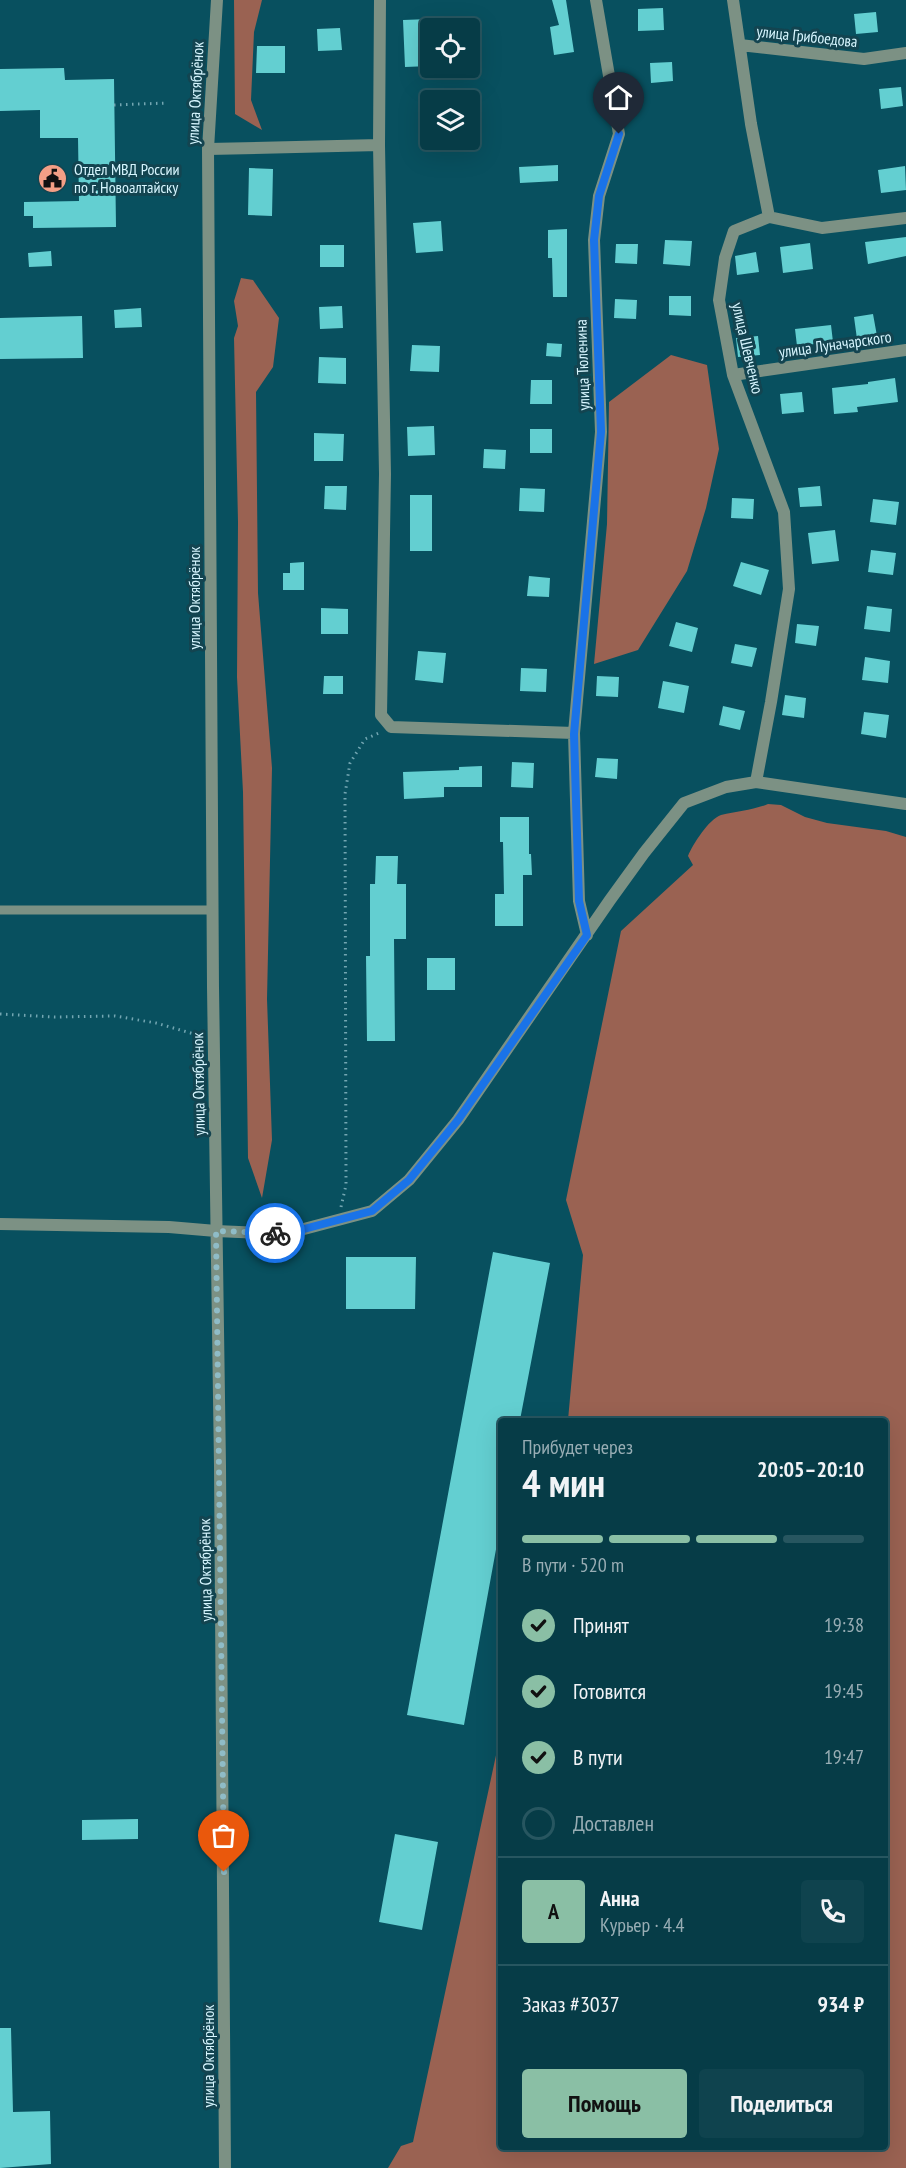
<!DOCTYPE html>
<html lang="ru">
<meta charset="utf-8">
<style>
body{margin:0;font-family:"PT Sans Narrow",sans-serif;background:#0f434e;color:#f1f3f6;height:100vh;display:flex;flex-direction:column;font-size:22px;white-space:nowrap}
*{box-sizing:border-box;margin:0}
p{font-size:20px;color:#98adb4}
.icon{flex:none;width:33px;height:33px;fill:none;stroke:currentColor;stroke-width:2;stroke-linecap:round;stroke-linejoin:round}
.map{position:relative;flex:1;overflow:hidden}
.details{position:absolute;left:498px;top:1418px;width:390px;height:732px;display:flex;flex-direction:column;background:#063c47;border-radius:6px;box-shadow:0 6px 24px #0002,0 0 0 2px #275660}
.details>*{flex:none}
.controls{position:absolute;left:420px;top:18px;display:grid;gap:12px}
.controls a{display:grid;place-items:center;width:60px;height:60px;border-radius:6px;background:#063c47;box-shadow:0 6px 24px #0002,0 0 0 2px #275660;font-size:30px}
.pin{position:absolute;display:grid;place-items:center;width:51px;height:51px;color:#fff;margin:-62px -26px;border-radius:50% 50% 50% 0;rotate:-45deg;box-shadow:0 0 6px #0007}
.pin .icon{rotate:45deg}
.courier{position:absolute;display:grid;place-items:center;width:60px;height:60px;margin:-30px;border:4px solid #1a73e8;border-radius:50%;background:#fff;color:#222;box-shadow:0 2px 8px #0007}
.overview em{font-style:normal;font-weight:700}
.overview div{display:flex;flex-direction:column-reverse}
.overview{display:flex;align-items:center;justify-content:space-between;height:102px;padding:0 24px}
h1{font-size:39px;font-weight:700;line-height:45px}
.bar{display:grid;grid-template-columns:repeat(4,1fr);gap:9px 6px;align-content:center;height:72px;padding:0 24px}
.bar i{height:8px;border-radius:4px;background:#275660}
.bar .active{background:#8abfa5}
.bar p{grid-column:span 4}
.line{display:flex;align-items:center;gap:15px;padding:0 24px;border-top:2px solid #275660}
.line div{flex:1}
.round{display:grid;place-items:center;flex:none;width:63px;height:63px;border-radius:6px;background:#0f434e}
ol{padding:0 24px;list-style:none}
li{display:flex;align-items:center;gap:18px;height:66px}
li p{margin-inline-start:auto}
li .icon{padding:6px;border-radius:50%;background:#8abfa5;color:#111;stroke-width:4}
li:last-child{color:#98adb4}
li i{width:33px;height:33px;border:3px solid #275660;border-radius:50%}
.action{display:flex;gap:12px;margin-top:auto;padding:12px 24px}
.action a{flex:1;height:69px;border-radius:6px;background:#8abfa5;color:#111;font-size:24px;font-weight:700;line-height:69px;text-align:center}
.action a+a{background:#0f434e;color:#f1f3f6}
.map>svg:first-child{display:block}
.green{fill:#9a6252}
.building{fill:#63cfd1}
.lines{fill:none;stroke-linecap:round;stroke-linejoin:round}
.path{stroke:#73a6b2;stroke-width:3;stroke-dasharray:1.5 4.5;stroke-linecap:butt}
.service{stroke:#7c9184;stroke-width:9}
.minor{stroke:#7c9184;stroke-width:12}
.tertiary{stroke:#7c9184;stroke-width:12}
.done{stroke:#8fbcc7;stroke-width:6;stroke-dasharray:0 10.8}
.route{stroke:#1a73e8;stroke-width:8}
.labels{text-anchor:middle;stroke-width:6;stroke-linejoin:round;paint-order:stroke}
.street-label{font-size:16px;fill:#d7f6ff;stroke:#134450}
.poi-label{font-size:16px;fill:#d7f6ff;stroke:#134450;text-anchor:start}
</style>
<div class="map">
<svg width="906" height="2168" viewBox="0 0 906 2168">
<rect width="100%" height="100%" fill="#08505f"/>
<path class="green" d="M 234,0 L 262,0 L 254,32 L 251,100 L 262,130 L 235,114 Z
M 241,278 L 253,280 L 279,318 L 273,367 L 256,392 L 258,593 L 272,768 L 267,999 L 272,1140 L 262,1198 L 248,1158 L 243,792 L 237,677 L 238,522 L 234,338 L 238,326 L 234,301 Z
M 671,355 L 707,365 L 719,449 L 706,508 L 687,571 L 638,650 L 594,664 L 607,524 L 609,402 Z
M 768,804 L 781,805 L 805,817 L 827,823 L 886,831 L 906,837 L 906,2168 L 388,2168 L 401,2146 L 413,2142 L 501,1732 L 501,2146 L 885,2146 L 885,1420 L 568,1420 L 583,1255 L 566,1200 L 621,931 L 693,865 L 688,856 C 693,844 709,819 721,815 C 737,811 753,810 768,804 Z"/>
<path class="building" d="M 552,0 L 566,0 L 574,52 L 554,55 L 550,27 L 559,25 Z
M 663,8 L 664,30 L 638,31 L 638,9 Z
M 876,12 L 878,32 L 856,34 L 854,14 Z
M 430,19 L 430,66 L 405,67 L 403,20 Z
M 340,28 L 342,50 L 318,51 L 317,29 Z
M 257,46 L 285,46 L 285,73 L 256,73 Z
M 672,62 L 673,81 L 651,83 L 650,63 Z
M 64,68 L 65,80 L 114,79 L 116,227 L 33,228 L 33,216 L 24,216 L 24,202 L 79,201 L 78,138 L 40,138 L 40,110 L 0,111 L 0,69 Z
M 901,87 L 903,106 L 881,109 L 879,89 Z
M 558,165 L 558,181 L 520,183 L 519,167 Z
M 905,166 L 906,190 L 881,193 L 878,170 Z
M 249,168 L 273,169 L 272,216 L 248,215 Z
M 441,221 L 443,251 L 416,253 L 413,223 Z
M 567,229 L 567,297 L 553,297 L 552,258 L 548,258 L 548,230 Z
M 906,237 L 906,256 L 868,264 L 865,242 Z
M 665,240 L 692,241 L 690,266 L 663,264 Z
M 810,243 L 813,269 L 783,273 L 780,247 Z
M 616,244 L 638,244 L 637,264 L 615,263 Z
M 320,245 L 344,245 L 344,267 L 320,267 Z
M 51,251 L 52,266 L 29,267 L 28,253 Z
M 756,252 L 759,272 L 737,275 L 735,256 Z
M 669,296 L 691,296 L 691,316 L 669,315 Z
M 615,299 L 637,300 L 636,319 L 614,318 Z
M 342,306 L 343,328 L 320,329 L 319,307 Z
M 141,308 L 142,327 L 115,328 L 114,310 Z
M 873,314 L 877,336 L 857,339 L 854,317 Z
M 82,316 L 83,358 L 0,359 L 0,318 Z
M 831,325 L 833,342 L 797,346 L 795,329 Z
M 758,336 L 760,355 L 738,357 L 736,338 Z
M 547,343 L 562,344 L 561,357 L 546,356 Z
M 412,345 L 440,346 L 439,372 L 410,371 Z
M 319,357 L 346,358 L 346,384 L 318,383 Z
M 895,378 L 898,402 L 857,407 L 858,412 L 834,414 L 832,388 L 868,384 L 868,382 Z
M 531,380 L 552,380 L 552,404 L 530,404 Z
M 802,392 L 804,412 L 782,414 L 780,394 Z
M 434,426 L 435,455 L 408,456 L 407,427 Z
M 530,429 L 552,429 L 552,453 L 530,453 Z
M 314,433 L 344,434 L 343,461 L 314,461 Z
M 484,449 L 506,450 L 505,469 L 483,468 Z
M 325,486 L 347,486 L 346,510 L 324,509 Z
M 820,486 L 822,506 L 800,507 L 798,488 Z
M 520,488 L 545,489 L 544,512 L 519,511 Z
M 410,495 L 432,495 L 432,551 L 410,551 Z
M 732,498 L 754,499 L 753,519 L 731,518 Z
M 873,499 L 899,502 L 896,525 L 870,522 Z
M 835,530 L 839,561 L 812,564 L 808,533 Z
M 871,550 L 896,553 L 893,575 L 868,572 Z
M 304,562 L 304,590 L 283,590 L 283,573 L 290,573 L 290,563 Z
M 741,562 L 769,570 L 761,595 L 733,586 Z
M 529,576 L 550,578 L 549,597 L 527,596 Z
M 867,606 L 892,609 L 890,632 L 864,629 Z
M 321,608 L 348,609 L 348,634 L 321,634 Z
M 676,622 L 698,628 L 692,652 L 669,646 Z
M 797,624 L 819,626 L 816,646 L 795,643 Z
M 735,644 L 757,648 L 752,667 L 731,663 Z
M 418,651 L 446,653 L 443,683 L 415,680 Z
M 865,657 L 890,661 L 888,683 L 862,680 Z
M 521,668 L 547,669 L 546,692 L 520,691 Z
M 324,676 L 343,676 L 343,694 L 323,694 Z
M 597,676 L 619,677 L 618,697 L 596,696 Z
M 663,681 L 689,686 L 684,713 L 658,708 Z
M 785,695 L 806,698 L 804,718 L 782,715 Z
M 723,706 L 745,711 L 740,730 L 719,725 Z
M 864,712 L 889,715 L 886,738 L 861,734 Z
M 597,758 L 618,759 L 617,779 L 595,777 Z
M 512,762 L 534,763 L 533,788 L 511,787 Z
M 482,766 L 482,787 L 444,787 L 444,797 L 404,799 L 403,772 L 459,770 L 459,767 Z
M 500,817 L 529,817 L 529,854 L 531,854 L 532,875 L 523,875 L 523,926 L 495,926 L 495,894 L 504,894 L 503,842 L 500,842 Z
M 376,856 L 398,856 L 397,884 L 406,884 L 406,939 L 394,939 L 395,1041 L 367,1041 L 366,956 L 370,956 L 370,884 L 375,884 Z
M 427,958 L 455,958 L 455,990 L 427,990 Z
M 493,1252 L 550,1263 L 520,1420 L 501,1420 L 501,1522 L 464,1725 L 407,1715 Z
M 346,1257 L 416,1257 L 415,1309 L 346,1309 Z
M 138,1819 L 138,1839 L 82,1840 L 82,1820 Z
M 395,1834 L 438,1842 L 422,1930 L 379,1922 Z
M 0,2028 L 11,2028 L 13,2112 L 50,2111 L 51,2164 L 0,2168 Z"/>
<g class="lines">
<path class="path" d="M 114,105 L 167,103
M 0,1014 L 54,1017 L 115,1016 L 156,1023 L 201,1036
M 341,1207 L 346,1185 L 345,794 L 350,763 L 365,739 L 379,733"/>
<path class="service" d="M 0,910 L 213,910"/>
<path class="minor" d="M 380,0 L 379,145 L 385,474 L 381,715 L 391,727 L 574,733
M 733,0 L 751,124 L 769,217 L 734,231 L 725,258 L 719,300 L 733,375 L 784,512 L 789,589 L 771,702 L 756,782
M 740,45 L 864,59 L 906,53
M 208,149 L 379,145
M 769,217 L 822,228 L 906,218
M 733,375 L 906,350
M 587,935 L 579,901 L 574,733 L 601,432 L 594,240 L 599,196 L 619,134 L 596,0
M 216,1231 L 285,1234 L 372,1211 L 409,1180 L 458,1120 L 610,900 L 644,853 L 684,803 L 726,787 L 756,782 L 906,804"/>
<path class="tertiary" d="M 217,0 L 208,149 L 213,987 L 220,1466 L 225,2168
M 0,1224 L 169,1227 L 216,1231"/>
</g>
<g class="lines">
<path class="done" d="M 224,1872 L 216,1231 L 275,1233"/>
<path class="route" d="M 275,1233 L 285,1234 L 372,1211 L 409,1180 L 458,1120 L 587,935 L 579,901 L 574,734 L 601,432 L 594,240 L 599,196 L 619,134"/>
</g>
<defs>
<symbol id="civic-disc" viewBox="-11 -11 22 22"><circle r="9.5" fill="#f39f86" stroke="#134450"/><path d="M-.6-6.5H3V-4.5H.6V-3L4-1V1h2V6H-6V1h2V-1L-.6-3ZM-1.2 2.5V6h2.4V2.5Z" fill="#111"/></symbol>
</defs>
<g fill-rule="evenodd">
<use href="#civic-disc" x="36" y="162" width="33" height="33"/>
</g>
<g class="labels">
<g class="street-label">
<text transform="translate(807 36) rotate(6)" y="6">улица Грибоедова</text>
<text transform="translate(195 93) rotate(-87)" y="6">улица Октябрёнок</text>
<text transform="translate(835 344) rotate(-8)" y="6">улица Луначарского</text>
<text transform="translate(748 348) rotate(77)" y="6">улица Шевченко</text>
<text transform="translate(582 365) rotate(-92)" y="6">улица Тюленина</text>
<text transform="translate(194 598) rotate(-90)" y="6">улица Октябрёнок</text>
<text transform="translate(198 1084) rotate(-91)" y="6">улица Октябрёнок</text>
<text transform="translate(205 1570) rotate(-91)" y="6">улица Октябрёнок</text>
<text transform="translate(208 2056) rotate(-90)" y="6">улица Октябрёнок</text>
</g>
<g class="poi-label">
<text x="74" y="175">Отдел МВД России<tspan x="74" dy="18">по г. Новоалтайску</tspan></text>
</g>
</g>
</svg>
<div class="controls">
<a><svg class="icon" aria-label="locate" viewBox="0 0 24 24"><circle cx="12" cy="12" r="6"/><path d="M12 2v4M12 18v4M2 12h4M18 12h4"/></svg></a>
<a><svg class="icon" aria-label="layers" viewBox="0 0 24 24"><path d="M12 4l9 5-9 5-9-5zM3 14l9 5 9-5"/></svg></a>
</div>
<div class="pin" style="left:224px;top:1872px;background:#ea580c"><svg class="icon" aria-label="bag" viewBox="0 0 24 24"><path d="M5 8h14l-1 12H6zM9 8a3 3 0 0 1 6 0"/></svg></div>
<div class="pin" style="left:619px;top:134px;background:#1f2937"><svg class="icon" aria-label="home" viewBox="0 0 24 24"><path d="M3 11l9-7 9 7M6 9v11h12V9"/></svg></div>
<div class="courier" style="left:275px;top:1233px"><svg class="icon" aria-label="bike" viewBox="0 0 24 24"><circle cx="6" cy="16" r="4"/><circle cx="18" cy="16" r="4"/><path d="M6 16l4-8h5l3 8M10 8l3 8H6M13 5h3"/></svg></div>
<section class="details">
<div class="overview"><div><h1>4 мин</h1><p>Прибудет через</p></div><em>20:05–20:10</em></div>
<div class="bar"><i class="active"></i><i class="active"></i><i class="active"></i><i></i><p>В пути · 520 m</p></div>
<ol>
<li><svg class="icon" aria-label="check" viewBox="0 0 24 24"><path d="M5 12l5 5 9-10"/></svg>Принят<p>19:38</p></li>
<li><svg class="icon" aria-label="check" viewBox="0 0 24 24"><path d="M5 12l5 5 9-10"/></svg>Готовится<p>19:45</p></li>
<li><svg class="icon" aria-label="check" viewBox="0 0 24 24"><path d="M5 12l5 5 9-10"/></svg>В пути<p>19:47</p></li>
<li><i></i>Доставлен</li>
</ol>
<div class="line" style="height:108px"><b class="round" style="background:#8abfa5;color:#111">А</b><div><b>Анна</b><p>Курьер · 4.4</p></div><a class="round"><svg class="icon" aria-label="phone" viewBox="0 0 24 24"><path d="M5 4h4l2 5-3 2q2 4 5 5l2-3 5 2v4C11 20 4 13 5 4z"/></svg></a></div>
<div class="line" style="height:78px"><div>Заказ #3037</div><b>934 ₽</b></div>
<div class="action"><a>Помощь</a><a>Поделиться</a></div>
</section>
</div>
